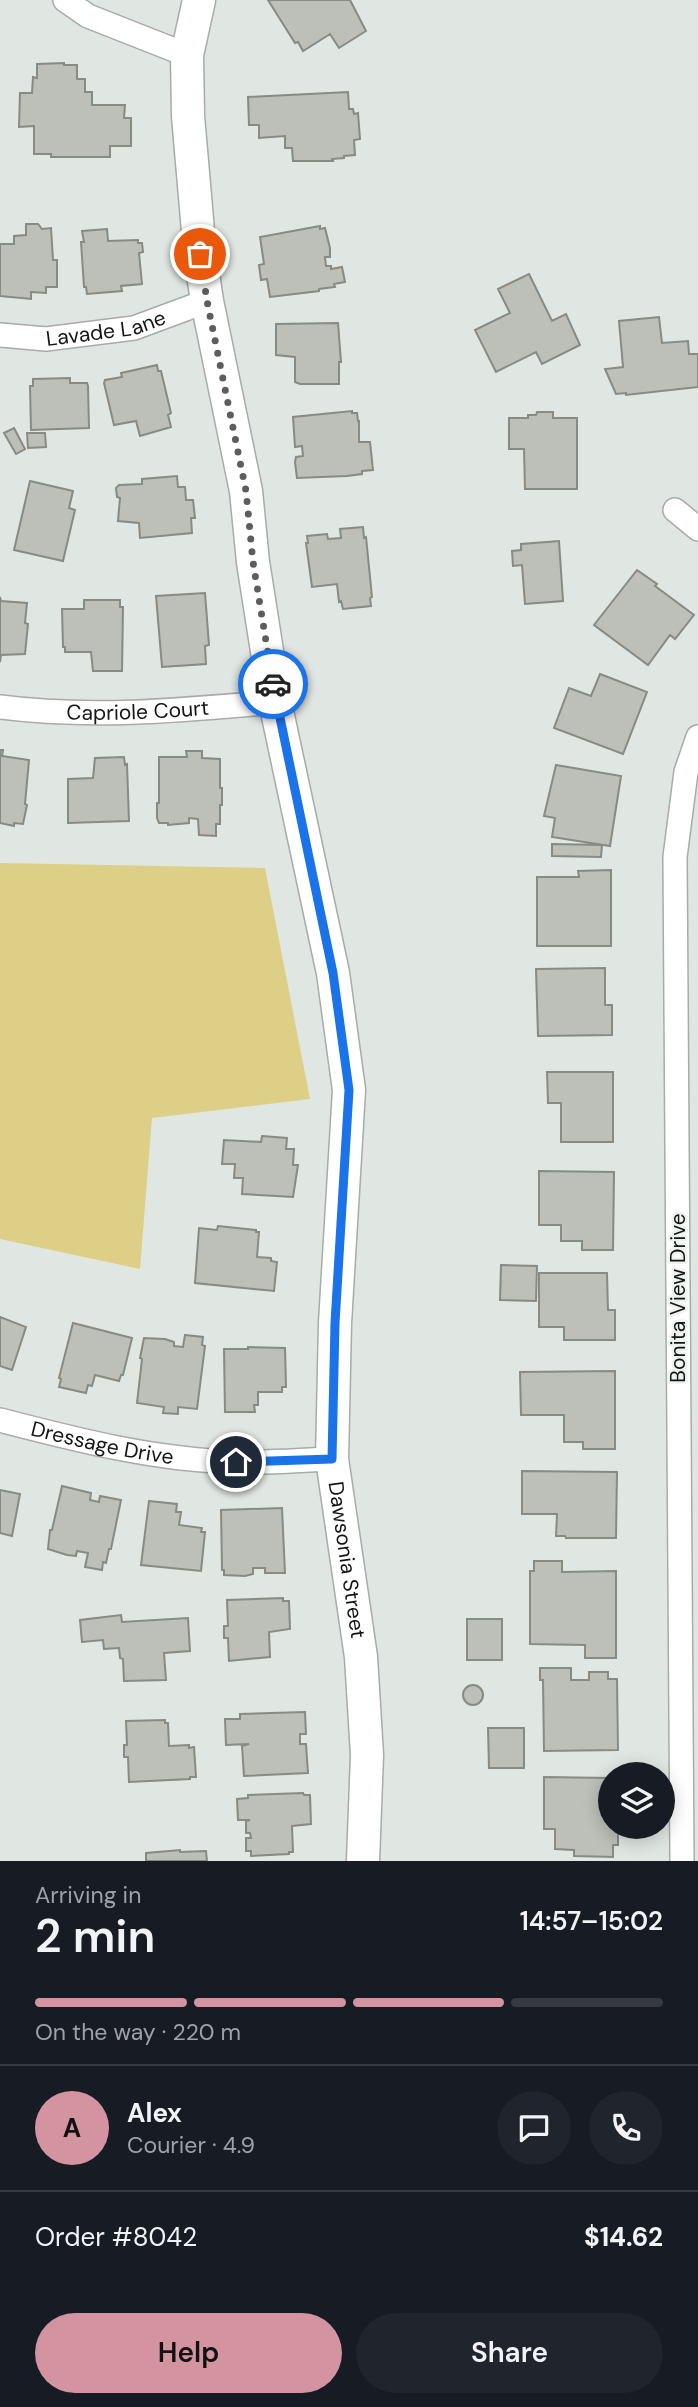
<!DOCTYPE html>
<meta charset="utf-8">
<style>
body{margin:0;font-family:"DM Sans",sans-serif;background:#20242c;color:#f1f3f6;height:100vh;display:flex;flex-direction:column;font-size:26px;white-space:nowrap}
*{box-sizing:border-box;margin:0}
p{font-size:23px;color:#9ea1a6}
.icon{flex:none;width:38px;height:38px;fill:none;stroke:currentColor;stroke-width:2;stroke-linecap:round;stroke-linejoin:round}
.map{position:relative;height:1861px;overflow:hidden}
.sheet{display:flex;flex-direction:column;background:#171b24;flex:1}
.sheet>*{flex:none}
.buttons{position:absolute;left:598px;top:1762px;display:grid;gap:14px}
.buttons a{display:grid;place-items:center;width:77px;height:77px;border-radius:50%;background:#171b24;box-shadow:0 4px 18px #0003;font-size:35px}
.pin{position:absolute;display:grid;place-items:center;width:60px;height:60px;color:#fff;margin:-30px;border:4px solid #fff;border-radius:50%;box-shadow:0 2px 7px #0007}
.courier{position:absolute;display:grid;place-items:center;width:70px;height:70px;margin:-35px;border:5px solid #1a73e8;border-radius:50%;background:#fff;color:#222;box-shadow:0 2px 9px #0007}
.summary em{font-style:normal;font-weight:600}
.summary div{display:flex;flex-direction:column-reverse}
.summary{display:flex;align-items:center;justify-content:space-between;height:119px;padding:0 35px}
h1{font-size:46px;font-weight:600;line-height:52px}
.bar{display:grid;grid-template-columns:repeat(4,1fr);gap:10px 7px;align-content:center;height:84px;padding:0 35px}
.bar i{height:9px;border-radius:5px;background:#363941}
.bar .current{background:#d493a0}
.bar p{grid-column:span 4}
.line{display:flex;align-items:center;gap:18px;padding:0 35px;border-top:2px solid #363941}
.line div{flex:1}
.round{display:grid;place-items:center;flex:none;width:74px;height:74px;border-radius:37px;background:#20242c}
.action{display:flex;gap:14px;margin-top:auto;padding:14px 35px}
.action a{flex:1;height:80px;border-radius:42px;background:#d493a0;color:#111;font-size:28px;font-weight:600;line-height:80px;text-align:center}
.action a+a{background:#20242c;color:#f1f3f6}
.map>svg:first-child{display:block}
.green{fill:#ddd086}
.building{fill:#bdbfb9;stroke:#888a84;stroke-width:2}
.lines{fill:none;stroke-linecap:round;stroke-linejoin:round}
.street-casing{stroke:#a6aca8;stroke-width:26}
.secondary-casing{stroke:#a6aca8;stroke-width:35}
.street{stroke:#fff;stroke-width:23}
.secondary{stroke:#fff;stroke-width:32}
.done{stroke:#5b5e5b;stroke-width:7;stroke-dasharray:0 12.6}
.route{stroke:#1a73e8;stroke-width:9}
.labels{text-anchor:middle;stroke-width:5;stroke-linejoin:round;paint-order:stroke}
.street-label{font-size:21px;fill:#131513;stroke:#edf4ef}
</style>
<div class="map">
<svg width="698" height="1861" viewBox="0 0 698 1861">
<rect width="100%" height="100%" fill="#e0e6e2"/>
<path class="green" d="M 0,863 L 265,868 L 310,1099 L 152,1118 L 140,1269 L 0,1239 Z"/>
<path class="building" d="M 268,0 L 350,0 L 366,31 L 339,48 L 330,34 L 303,51 L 298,42 L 295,43 Z
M 64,63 L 64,65 L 77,65 L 77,79 L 85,79 L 85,92 L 92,92 L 92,105 L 125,105 L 124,118 L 131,118 L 131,146 L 110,146 L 110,157 L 51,157 L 51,154 L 34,154 L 34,126 L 19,127 L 20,93 L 32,93 L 33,77 L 37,78 L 37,64 Z
M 348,92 L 349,109 L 353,109 L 354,114 L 358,113 L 360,139 L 354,140 L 355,155 L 344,156 L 344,158 L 332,159 L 333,161 L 293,161 L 292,148 L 285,148 L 285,136 L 259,138 L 259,125 L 249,125 L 248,97 Z
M 26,224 L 38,224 L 42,229 L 51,228 L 53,260 L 57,260 L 57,287 L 46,287 L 46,293 L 31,292 L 31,299 L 0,296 L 0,244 L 14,244 L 14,236 L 26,235 Z
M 320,226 L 320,229 L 325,228 L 330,248 L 330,257 L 325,257 L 326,266 L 331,266 L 331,269 L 342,267 L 345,282 L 334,284 L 335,287 L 319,289 L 319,291 L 270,297 L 267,279 L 261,280 L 259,265 L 264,264 L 260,237 Z
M 107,229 L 108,241 L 138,240 L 138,243 L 142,243 L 143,252 L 139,253 L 142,284 L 121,286 L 122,291 L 87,294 L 86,287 L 84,287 L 81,242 L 84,242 L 82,231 Z
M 529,274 L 552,321 L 566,314 L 580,345 L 542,364 L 536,352 L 496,372 L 475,330 L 510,313 L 498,289 Z
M 659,317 L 662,343 L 688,341 L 689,354 L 698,354 L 698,387 L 626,395 L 626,393 L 616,394 L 605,369 L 623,367 L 619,321 Z
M 338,323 L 341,362 L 339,362 L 339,384 L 300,384 L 295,382 L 295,357 L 276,355 L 276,324 Z
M 157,365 L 158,371 L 161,371 L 171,413 L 168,415 L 171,427 L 140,436 L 136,421 L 114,425 L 104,383 L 105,380 L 122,377 L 121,373 Z
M 70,378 L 70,383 L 87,383 L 88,386 L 89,428 L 31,430 L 30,386 L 33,386 L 33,379 Z
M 352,411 L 352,413 L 357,413 L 358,421 L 359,421 L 359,442 L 370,442 L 373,470 L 362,471 L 362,474 L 347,476 L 297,478 L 295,462 L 296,457 L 303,456 L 302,446 L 295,447 L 293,417 Z
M 537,412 L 553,412 L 553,418 L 577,418 L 577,489 L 525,489 L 524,449 L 509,449 L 509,418 L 528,418 L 528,415 L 536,415 Z
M 14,428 L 25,449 L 16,454 L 4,433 Z
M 27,433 L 45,433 L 46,447 L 28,448 Z
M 177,476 L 178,487 L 185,487 L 186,500 L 193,500 L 195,518 L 191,518 L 192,533 L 140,538 L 139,523 L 118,521 L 120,498 L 117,497 L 116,488 L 119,485 L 142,484 L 142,479 Z
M 30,481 L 73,491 L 69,508 L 75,510 L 63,561 L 14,550 Z
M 363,527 L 364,538 L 366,537 L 372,597 L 370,598 L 371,606 L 343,609 L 341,601 L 339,602 L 337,584 L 312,587 L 306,543 L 308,543 L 307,536 L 327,534 L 328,539 L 341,538 L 340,529 Z
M 559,541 L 563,601 L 525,604 L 522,565 L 513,566 L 512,551 L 521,550 L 521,544 Z
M 637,570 L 657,584 L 655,586 L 694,615 L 675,639 L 670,635 L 648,665 L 594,625 Z
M 205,593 L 209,645 L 205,646 L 206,664 L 162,667 L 156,596 Z
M 0,597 L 1,601 L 27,603 L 25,623 L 28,624 L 25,654 L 1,655 L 0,662 Z
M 84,600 L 120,600 L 120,607 L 123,607 L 122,671 L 93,671 L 91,652 L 65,652 L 65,647 L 63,647 L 62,609 L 84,609 Z
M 600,674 L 647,692 L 623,754 L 554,728 L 569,688 L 591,696 Z
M 0,750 L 3,750 L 2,756 L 29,760 L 25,804 L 27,805 L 23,824 L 14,823 L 14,826 L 0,823 Z
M 186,751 L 202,751 L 202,758 L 220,759 L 220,788 L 222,788 L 222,805 L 220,805 L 220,824 L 216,824 L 216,836 L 199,835 L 198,819 L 189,818 L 189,823 L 168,825 L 168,823 L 159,823 L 157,818 L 157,803 L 159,803 L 159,757 L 187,757 Z
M 124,757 L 125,765 L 127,764 L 129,821 L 68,823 L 68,779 L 93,778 L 95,758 Z
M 556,765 L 621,776 L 610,846 L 552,837 L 555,818 L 544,816 Z
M 552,844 L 602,845 L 601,857 L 552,856 Z
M 611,870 L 611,946 L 537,946 L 537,877 L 579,877 L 578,871 Z
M 605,968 L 605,1005 L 612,1005 L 612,1035 L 538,1036 L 536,969 Z
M 547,1072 L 613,1072 L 613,1142 L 561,1142 L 561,1103 L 548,1103 Z
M 262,1136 L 287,1138 L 286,1149 L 294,1149 L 293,1165 L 298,1165 L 293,1197 L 242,1194 L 243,1178 L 234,1178 L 235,1164 L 222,1164 L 224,1140 L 261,1142 Z
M 539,1171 L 614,1172 L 613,1250 L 582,1250 L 582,1241 L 561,1241 L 561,1225 L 539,1225 Z
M 218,1226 L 256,1230 L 256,1232 L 259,1232 L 257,1257 L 271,1258 L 271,1261 L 277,1262 L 274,1291 L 195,1283 L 199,1228 L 217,1230 Z
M 501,1265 L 537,1266 L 536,1301 L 500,1300 Z
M 539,1273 L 607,1273 L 608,1310 L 615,1310 L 615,1340 L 564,1340 L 564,1327 L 539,1327 Z
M 0,1317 L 26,1327 L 12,1370 L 0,1366 Z
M 73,1323 L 132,1338 L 123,1375 L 121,1375 L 119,1381 L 95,1375 L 92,1386 L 88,1385 L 86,1393 L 59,1387 L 61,1379 L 59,1378 Z
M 185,1335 L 203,1337 L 202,1345 L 205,1346 L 197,1409 L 178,1407 L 178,1414 L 163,1413 L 164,1407 L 137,1403 L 142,1359 L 140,1358 L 144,1338 L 165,1339 L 174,1342 L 174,1346 L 183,1347 Z
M 248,1347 L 285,1348 L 286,1387 L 282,1387 L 282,1392 L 258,1392 L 258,1405 L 254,1405 L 255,1412 L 225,1412 L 224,1349 L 248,1349 Z
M 615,1371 L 615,1449 L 583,1449 L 583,1442 L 564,1442 L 564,1415 L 521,1415 L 520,1372 Z
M 522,1471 L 617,1472 L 616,1538 L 566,1538 L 565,1536 L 556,1536 L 557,1514 L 522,1514 Z
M 62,1486 L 91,1493 L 90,1500 L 99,1502 L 100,1496 L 121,1500 L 111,1549 L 109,1549 L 106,1563 L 103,1562 L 102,1570 L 85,1567 L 88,1553 L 77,1551 L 76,1556 L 67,1555 L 48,1549 L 50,1530 L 52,1530 Z
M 0,1490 L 20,1494 L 12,1536 L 0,1533 Z
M 149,1501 L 177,1504 L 176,1512 L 181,1512 L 179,1525 L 202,1528 L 201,1532 L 205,1532 L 201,1571 L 141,1565 Z
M 282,1508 L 285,1573 L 265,1573 L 265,1568 L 253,1568 L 253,1574 L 245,1576 L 224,1575 L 224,1570 L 222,1570 L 221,1510 Z
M 534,1561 L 562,1561 L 562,1572 L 616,1571 L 616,1658 L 585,1658 L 585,1645 L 530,1644 L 530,1571 L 534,1571 Z
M 283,1598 L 283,1601 L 289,1601 L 290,1629 L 269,1632 L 270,1657 L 229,1661 L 228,1638 L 224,1638 L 224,1626 L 228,1626 L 227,1600 Z
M 121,1615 L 122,1622 L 188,1618 L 190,1651 L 164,1653 L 166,1680 L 124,1681 L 123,1659 L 120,1658 L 119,1648 L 104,1649 L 103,1640 L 82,1642 L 80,1620 Z
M 467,1619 L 502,1619 L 502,1660 L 467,1660 Z
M 540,1668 L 571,1668 L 571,1680 L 589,1680 L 589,1672 L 608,1672 L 608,1679 L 617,1679 L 618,1750 L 544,1751 L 543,1680 L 540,1680 Z
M463 1695a10 10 0 1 1 20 0a10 10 0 1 1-20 0Z
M 305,1712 L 306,1734 L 300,1734 L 300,1744 L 306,1744 L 308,1773 L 244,1776 L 242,1746 L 249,1744 L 226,1745 L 225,1719 L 240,1719 L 240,1714 Z
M 165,1720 L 165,1723 L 168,1723 L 169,1746 L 189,1745 L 189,1748 L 194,1747 L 196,1777 L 190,1777 L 190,1779 L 129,1782 L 128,1757 L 124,1757 L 124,1745 L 127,1745 L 126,1721 Z
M 488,1728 L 524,1728 L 524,1768 L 489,1768 Z
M 544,1777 L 611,1778 L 611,1827 L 618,1827 L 618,1845 L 613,1845 L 613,1857 L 574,1856 L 574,1850 L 555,1849 L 555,1829 L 544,1829 Z
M 303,1793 L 304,1795 L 310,1795 L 311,1824 L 292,1826 L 293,1852 L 289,1852 L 289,1854 L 251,1856 L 251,1851 L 246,1851 L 246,1838 L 251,1838 L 250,1833 L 246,1833 L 246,1821 L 250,1820 L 238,1820 L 237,1799 L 248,1798 L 248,1795 Z
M 180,1850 L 180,1852 L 206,1851 L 207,1861 L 146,1861 L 146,1853 Z"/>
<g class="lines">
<defs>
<g id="street">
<path d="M 65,0 L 88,16 L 187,55"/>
<path id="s1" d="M 0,335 L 46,339 L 134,328 L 207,301"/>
<path d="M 675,510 L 698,529"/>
<path id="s2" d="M 0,707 C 92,719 184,710 275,702"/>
<path id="s3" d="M 0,1420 C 77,1440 155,1460 236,1462 C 268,1463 300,1460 332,1459"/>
<path d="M 682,1861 L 675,857 L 686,772 L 698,737"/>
</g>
<g id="secondary">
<path id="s4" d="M 199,0 L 187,55 L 188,116 L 200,254 L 207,301 L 246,491 L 253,562 L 275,702 L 333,973 L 349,1090 L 335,1323 L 332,1459 L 361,1657 L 367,1755 L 363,1861"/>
</g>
</defs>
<use href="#street" class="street-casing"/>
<use href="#secondary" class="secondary-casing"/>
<use href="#street" class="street"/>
<use href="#secondary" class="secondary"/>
</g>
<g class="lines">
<path class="done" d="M 200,254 L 207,301 L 246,491 L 253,562 L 273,684"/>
<path class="route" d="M 236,1462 L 332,1459 L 335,1323 L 349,1090 L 333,973 L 273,684"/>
</g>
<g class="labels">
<g class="street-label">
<text dy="7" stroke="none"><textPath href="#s1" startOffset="107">Lavade Lane</textPath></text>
<text dy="7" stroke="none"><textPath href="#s2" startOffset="138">Capriole Court</textPath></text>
<text transform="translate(678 1298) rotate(-90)" y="7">Bonita View Drive</text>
<text dy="7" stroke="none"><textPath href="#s3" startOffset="105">Dressage Drive</textPath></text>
<text dy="7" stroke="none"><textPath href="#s4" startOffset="1577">Dawsonia Street</textPath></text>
</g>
</g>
</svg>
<div class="buttons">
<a><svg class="icon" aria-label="layers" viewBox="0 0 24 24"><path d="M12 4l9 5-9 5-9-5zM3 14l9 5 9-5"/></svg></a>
</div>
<div class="pin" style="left:200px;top:254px;background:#ea580c"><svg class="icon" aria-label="bag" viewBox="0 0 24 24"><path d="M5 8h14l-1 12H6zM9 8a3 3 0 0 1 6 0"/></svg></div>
<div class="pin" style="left:236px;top:1462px;background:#1f2937"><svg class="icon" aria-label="home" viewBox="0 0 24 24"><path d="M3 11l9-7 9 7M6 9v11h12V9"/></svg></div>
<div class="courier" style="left:273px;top:684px"><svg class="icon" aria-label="car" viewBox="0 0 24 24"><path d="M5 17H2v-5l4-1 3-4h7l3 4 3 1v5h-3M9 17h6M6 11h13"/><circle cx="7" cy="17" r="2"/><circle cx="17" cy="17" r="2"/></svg></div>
</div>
<section class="sheet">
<div class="summary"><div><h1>2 min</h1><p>Arriving in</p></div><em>14:57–15:02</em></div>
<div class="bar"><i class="current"></i><i class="current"></i><i class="current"></i><i></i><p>On the way · 220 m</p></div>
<div class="line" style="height:126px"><b class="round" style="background:#d493a0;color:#111">A</b><div><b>Alex</b><p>Courier · 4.9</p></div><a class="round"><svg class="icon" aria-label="chat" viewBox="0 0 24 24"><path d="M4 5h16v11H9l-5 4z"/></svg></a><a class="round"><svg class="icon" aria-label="phone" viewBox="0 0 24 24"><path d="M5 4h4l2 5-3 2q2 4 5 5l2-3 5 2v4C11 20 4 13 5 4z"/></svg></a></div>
<div class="line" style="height:91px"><div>Order #8042</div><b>$14.62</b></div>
<div class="action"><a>Help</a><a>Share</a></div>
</section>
